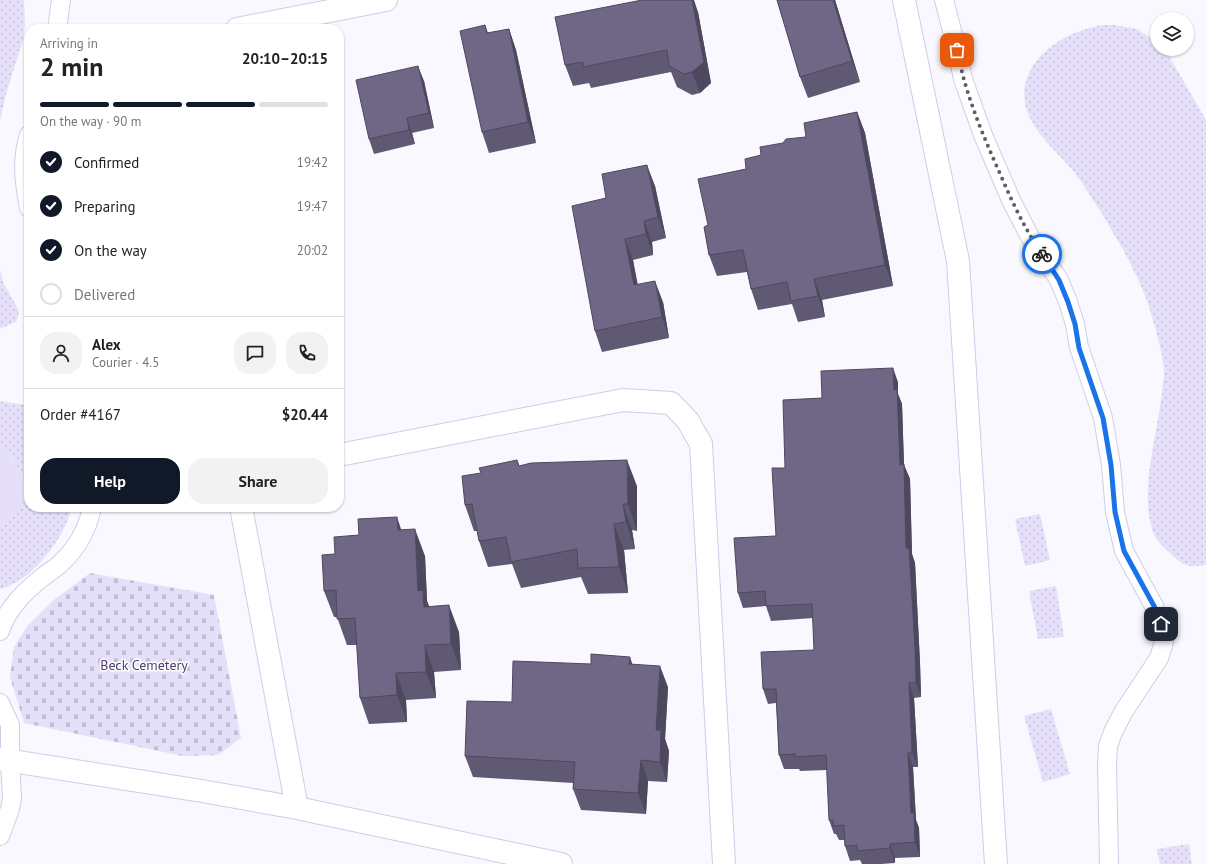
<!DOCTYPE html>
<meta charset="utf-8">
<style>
body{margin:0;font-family:"PT Sans",sans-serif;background:#f2f2f2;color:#222;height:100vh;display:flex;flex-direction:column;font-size:15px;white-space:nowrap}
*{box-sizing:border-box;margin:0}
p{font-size:13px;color:#767676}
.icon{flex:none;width:22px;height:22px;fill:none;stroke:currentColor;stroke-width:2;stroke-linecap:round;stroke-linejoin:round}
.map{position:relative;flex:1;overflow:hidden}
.side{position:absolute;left:24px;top:24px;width:320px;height:488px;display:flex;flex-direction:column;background:#fff;border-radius:16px;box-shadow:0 1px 3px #0004}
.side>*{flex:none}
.buttons{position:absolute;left:1150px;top:12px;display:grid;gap:8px}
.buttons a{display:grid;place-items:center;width:44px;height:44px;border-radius:50%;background:#fff;box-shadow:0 1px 3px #0004;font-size:20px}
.pin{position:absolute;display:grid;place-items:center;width:34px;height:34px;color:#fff;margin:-17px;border-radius:8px;box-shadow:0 2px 6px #0006}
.courier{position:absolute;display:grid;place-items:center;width:40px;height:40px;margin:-20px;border:3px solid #1a73e8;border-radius:50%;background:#fff;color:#222;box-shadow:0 1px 5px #0007}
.head em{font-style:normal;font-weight:800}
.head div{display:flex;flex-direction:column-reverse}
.head{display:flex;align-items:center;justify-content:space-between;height:68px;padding:0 16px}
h1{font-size:26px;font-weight:800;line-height:30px}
.bar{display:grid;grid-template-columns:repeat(4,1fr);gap:6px 4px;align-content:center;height:48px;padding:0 16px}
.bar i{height:5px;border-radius:3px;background:#e0e0e0}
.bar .current{background:#111827}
.bar p{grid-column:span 4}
.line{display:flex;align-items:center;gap:10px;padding:0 16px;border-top:1px solid #e0e0e0}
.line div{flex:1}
.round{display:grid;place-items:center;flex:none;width:42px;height:42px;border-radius:16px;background:#f2f2f2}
ol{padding:0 16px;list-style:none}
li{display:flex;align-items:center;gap:12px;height:44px}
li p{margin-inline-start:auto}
li .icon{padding:4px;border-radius:50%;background:#111827;color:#fff;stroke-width:4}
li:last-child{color:#767676}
li i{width:22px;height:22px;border:2px solid #e0e0e0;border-radius:50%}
.action{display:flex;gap:8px;margin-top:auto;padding:8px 16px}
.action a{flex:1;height:46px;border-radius:16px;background:#111827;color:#fff;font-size:16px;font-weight:800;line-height:46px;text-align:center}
.action a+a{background:#f2f2f2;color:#222}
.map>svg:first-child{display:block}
.grass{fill:url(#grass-dots)}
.cemetery{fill:url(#cemetery-stones)}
.garden{fill:#e5dff9}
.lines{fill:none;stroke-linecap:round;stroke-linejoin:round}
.service-casing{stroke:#d2cbe8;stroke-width:20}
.minor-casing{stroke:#d2cbe8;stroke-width:24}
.service{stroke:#fff;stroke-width:18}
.minor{stroke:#fff;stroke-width:22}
.wall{fill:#605974}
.shaded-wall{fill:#4e485e}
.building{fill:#706787;stroke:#4e485e}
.done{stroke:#5f5d65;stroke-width:4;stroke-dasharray:0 7.2}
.route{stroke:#1a73e8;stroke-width:5}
.labels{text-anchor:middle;stroke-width:3;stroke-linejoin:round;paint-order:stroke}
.park-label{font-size:14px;fill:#4e3e6f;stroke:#fff}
</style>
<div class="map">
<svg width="1206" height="864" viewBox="0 0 1206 864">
<defs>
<pattern id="grass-dots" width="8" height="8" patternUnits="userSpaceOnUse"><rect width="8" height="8" fill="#e5dff9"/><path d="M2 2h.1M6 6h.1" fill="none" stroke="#c3bed5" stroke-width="1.8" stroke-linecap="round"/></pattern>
<pattern id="cemetery-stones" width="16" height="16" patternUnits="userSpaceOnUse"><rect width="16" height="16" fill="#e5dff9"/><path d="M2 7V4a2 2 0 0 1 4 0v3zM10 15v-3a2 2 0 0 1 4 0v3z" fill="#c3bed5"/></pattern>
</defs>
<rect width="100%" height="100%" fill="#f9f8fe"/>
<path class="grass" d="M 0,0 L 24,0 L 25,22 L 24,37 L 6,94 L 0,121 Z
M 1114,25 L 1137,29 L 1155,41 L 1157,42 L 1157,49 L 1163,49 L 1169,56 L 1206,120 L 1206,565 C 1187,568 1184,566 1170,553 C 1165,549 1158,542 1155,536 C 1137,501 1158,431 1162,393 C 1162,386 1164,379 1164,373 C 1163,355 1158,337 1153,320 C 1143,282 1122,247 1102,214 C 1093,200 1084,185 1074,172 C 1058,152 1036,136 1027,111 C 1013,68 1056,35 1094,27 C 1100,25 1107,25 1114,25 Z
M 0,269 L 3,282 L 19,311 L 17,321 L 0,329 Z
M 0,401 L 4,402 L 29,405 L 29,507 L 72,507 C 65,537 32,582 0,589 L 0,528 L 19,507 L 23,477 L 12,458 L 0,445 Z
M 1040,514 L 1050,560 L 1025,566 L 1015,519 Z
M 1056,586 L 1064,637 L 1038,639 L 1029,591 Z
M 1051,709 L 1070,774 L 1043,782 L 1024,716 Z
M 1189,844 L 1192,864 L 1160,864 L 1157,849 Z"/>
<path class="cemetery" d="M 90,573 L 214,595 L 241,738 L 218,755 L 183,756 L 24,723 L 10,677 L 14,647 L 28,625 L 55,599 Z"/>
<path class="garden" d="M 0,445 C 7,450 11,457 15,464 C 19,470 23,476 25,484 C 28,501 12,518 0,528 Z"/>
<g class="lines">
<defs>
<path id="service" d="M 944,0 L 957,50 L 963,79 L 983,135 L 1011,200 L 1030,237 L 1059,280 L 1068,302 L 1075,324 L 1079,347 L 1103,418 L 1111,465 L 1115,512 L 1124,551 L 1154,606 L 1161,624 L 1164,642 L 1159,658 L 1124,711 L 1113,732 L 1108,746 L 1107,764 L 1109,864
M 57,29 L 61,0
M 29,135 C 21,161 24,181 29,208
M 0,631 C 8,607 25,591 44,576 C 49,572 56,568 61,563 C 77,548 88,528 92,507
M 0,703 L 10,725 L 10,761 L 12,798 L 10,809 L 0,836"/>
<path id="minor" d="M 904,0 L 958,261 L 996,864
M 237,29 L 386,0
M 339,455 L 623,400 L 671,403 L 688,421 L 701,444 L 724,864
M 241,507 L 297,808
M 0,759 L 202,791 L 297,808 L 561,864"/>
</defs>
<use href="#service" class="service-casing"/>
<use href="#minor" class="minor-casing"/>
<use href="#service" class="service"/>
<use href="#minor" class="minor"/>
</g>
<path class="wall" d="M 777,0 L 835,0 L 860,82 L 808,98 L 800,77 Z
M 698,12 L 711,83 L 700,93 L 692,95 L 677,87 L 671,72 L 591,88 L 589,83 L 573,86 L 565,65 Z
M 485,25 L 488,33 L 509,29 L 516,50 L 536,143 L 489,153 L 482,132 Z
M 424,81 L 434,128 L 412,133 L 415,144 L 374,154 L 369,139 Z
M 857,112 L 865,133 L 893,286 L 822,300 L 825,317 L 798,322 L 792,304 L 758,310 L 751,289 L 747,272 L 717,276 L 709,255 L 708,225 L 746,169 L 783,143 L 806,137 Z
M 655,186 L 666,238 L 652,242 L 653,255 L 633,260 L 637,285 L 663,302 L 669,338 L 602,352 L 595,331 L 606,198 Z
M 898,382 L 898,394 L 902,404 L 904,465 L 910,479 L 912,554 L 915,563 L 920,663 L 921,697 L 914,698 L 918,767 L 913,767 L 916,820 L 919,828 L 920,857 L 895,858 L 895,863 L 881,864 L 862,864 L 860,860 L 850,861 L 845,846 L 844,840 L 839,840 L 836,834 L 834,834 L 829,820 L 827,770 L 800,771 L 799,769 L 784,769 L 779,755 L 776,703 L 768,704 L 763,689 L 814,650 L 813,618 L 771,621 L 766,606 L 743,608 L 738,593 L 776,536 L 785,468 L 822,398 Z
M 519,466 L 637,486 L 637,531 L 632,530 L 635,549 L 624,550 L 628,593 L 588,594 L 581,577 L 521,588 L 512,564 L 488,567 L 479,541 L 477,531 L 474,531 L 465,505 L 481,473 Z
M 402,530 L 425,556 L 427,601 L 429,606 L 459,632 L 461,670 L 434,672 L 436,698 L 406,700 L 407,722 L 369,724 L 360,698 L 357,645 L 347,645 L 337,617 L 334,617 L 324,591 L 335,554 L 359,535 Z
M 591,664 L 632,665 L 668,687 L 665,739 L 669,751 L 667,782 L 648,781 L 646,814 L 581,810 L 573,789 L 573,783 L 473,777 L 465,756 L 512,702 Z"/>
<path class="shaded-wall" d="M 692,0 L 694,0 L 698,12 L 711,83 L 700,93 L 692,72 Z
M 833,0 L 835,0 L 860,82 L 852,61 Z
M 509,29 L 516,50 L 536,143 L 528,122 Z
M 418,66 L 424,81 L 434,128 L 429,113 Z
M 857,112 L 865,133 L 893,286 L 885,265 Z
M 407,118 L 412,133 L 415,144 L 409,130 Z
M 647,165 L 655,186 L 666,238 L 658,217 Z
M 644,221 L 652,242 L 653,255 L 646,234 Z
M 625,239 L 633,260 L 642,306 L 634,285 Z
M 814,279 L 822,300 L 825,317 L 818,296 Z
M 655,281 L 663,302 L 669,338 L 662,317 Z
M 893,368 L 898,382 L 898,394 L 902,404 L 904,465 L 910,479 L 912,554 L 915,563 L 920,663 L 921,697 L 916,683 L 906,548 L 894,390 Z
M 627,460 L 637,486 L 637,531 L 628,504 Z
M 623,504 L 632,530 L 635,549 L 626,522 Z
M 397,517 L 406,544 L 398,530 Z
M 614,524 L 624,550 L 628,593 L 619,567 Z
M 415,529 L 425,556 L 427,601 L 433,617 L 434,633 L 418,591 Z
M 449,605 L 459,632 L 461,670 L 451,644 Z
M 425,645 L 434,672 L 436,698 L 426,672 Z
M 630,657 L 637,678 L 629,664 Z
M 660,666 L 668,687 L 665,739 L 669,751 L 667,782 L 660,762 L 656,730 Z
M 396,673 L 406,700 L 407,722 L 397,695 Z
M 909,683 L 914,698 L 918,767 L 912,752 Z
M 908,753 L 913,767 L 916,820 L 919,828 L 920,857 L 915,842 L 911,813 Z
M 641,760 L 648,781 L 646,814 L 638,793 Z
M 890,844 L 895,858 L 895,863 L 890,848 Z"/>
<path class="building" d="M 642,0 L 692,0 L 704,62 L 692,72 L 684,74 L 669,66 L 667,50 L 583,67 L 583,62 L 565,65 L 555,17 Z
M 777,0 L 833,0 L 852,61 L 800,77 Z
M 485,25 L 487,33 L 509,29 L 528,122 L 482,132 L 460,31 Z
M 418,66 L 429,113 L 407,118 L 409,130 L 369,139 L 356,80 Z
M 857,112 L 885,265 L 814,279 L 818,296 L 791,301 L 787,282 L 751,289 L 743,250 L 709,255 L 704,227 L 708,225 L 698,179 L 746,169 L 745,159 L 761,155 L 760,147 L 783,143 L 786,139 L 806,137 L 804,123 Z
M 647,165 L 658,217 L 644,221 L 646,234 L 625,239 L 634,285 L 655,281 L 662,317 L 595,331 L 572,206 L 606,198 L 602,174 Z
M 893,368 L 894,390 L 897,389 L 900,465 L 904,464 L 906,548 L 909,548 L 915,648 L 916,683 L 909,683 L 912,752 L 908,753 L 911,813 L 914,813 L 915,842 L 890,844 L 890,848 L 857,851 L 857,845 L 845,846 L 844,825 L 833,826 L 833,820 L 829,820 L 826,755 L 795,757 L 795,754 L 779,755 L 776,689 L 763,689 L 761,652 L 814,650 L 812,604 L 766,606 L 765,591 L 738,593 L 734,538 L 776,536 L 772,468 L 785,468 L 783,400 L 822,398 L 821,371 Z
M 517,460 L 519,466 L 531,463 L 627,460 L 628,504 L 623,504 L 626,522 L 614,524 L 619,567 L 578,568 L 577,549 L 511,562 L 506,537 L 479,541 L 472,504 L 465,505 L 462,476 L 481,473 L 479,468 Z
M 397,517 L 398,530 L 415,529 L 418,591 L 423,590 L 424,607 L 449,605 L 451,644 L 425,645 L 426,672 L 396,673 L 397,695 L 360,698 L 355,618 L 337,619 L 336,590 L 324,591 L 322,555 L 335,554 L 334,537 L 359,535 L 358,519 Z
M 591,654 L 630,657 L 629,664 L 660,666 L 656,730 L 661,730 L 660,762 L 641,760 L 638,793 L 573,789 L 575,762 L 465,756 L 467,701 L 512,702 L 513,661 L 591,664 Z"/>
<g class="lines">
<path class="done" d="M 957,50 C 966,96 982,133 1001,176 C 1013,204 1025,229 1042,254"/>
<path class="route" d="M 1042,254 L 1059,280 L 1068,302 L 1075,324 L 1079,348 L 1103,418 L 1111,465 L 1115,512 L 1124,551 L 1154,606 L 1161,624"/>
</g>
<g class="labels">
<g class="park-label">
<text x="144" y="670">Beck Cemetery</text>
</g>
</g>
</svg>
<div class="buttons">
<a><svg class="icon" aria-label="layers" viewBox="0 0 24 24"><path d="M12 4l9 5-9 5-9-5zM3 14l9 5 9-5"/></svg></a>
</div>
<div class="pin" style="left:957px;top:50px;background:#ea580c"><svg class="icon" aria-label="bag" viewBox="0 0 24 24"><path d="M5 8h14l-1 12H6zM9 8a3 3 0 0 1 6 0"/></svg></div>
<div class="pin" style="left:1161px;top:624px;background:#1f2937"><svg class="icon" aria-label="home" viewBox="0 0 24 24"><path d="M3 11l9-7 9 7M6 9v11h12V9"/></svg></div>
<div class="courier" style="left:1042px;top:254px"><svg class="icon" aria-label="bike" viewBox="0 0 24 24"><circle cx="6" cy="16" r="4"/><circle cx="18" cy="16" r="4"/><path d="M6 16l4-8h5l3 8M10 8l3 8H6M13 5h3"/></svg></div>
<section class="side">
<div class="head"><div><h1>2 min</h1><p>Arriving in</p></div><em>20:10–20:15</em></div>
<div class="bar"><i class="current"></i><i class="current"></i><i class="current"></i><i></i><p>On the way · 90 m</p></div>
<ol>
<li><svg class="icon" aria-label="check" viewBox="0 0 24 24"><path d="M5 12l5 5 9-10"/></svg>Confirmed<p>19:42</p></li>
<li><svg class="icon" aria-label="check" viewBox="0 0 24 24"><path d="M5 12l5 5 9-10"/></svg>Preparing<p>19:47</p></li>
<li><svg class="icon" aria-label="check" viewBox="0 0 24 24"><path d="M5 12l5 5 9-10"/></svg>On the way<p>20:02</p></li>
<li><i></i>Delivered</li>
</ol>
<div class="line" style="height:72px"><a class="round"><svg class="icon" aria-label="person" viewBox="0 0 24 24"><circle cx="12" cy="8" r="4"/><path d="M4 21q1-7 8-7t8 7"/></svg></a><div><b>Alex</b><p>Courier · 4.5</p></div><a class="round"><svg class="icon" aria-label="chat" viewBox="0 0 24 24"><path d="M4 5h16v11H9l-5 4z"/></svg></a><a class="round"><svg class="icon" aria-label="phone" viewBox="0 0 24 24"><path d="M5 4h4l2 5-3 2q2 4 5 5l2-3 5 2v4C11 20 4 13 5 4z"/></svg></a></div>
<div class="line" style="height:52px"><div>Order #4167</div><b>$20.44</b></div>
<div class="action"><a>Help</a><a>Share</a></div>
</section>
</div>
